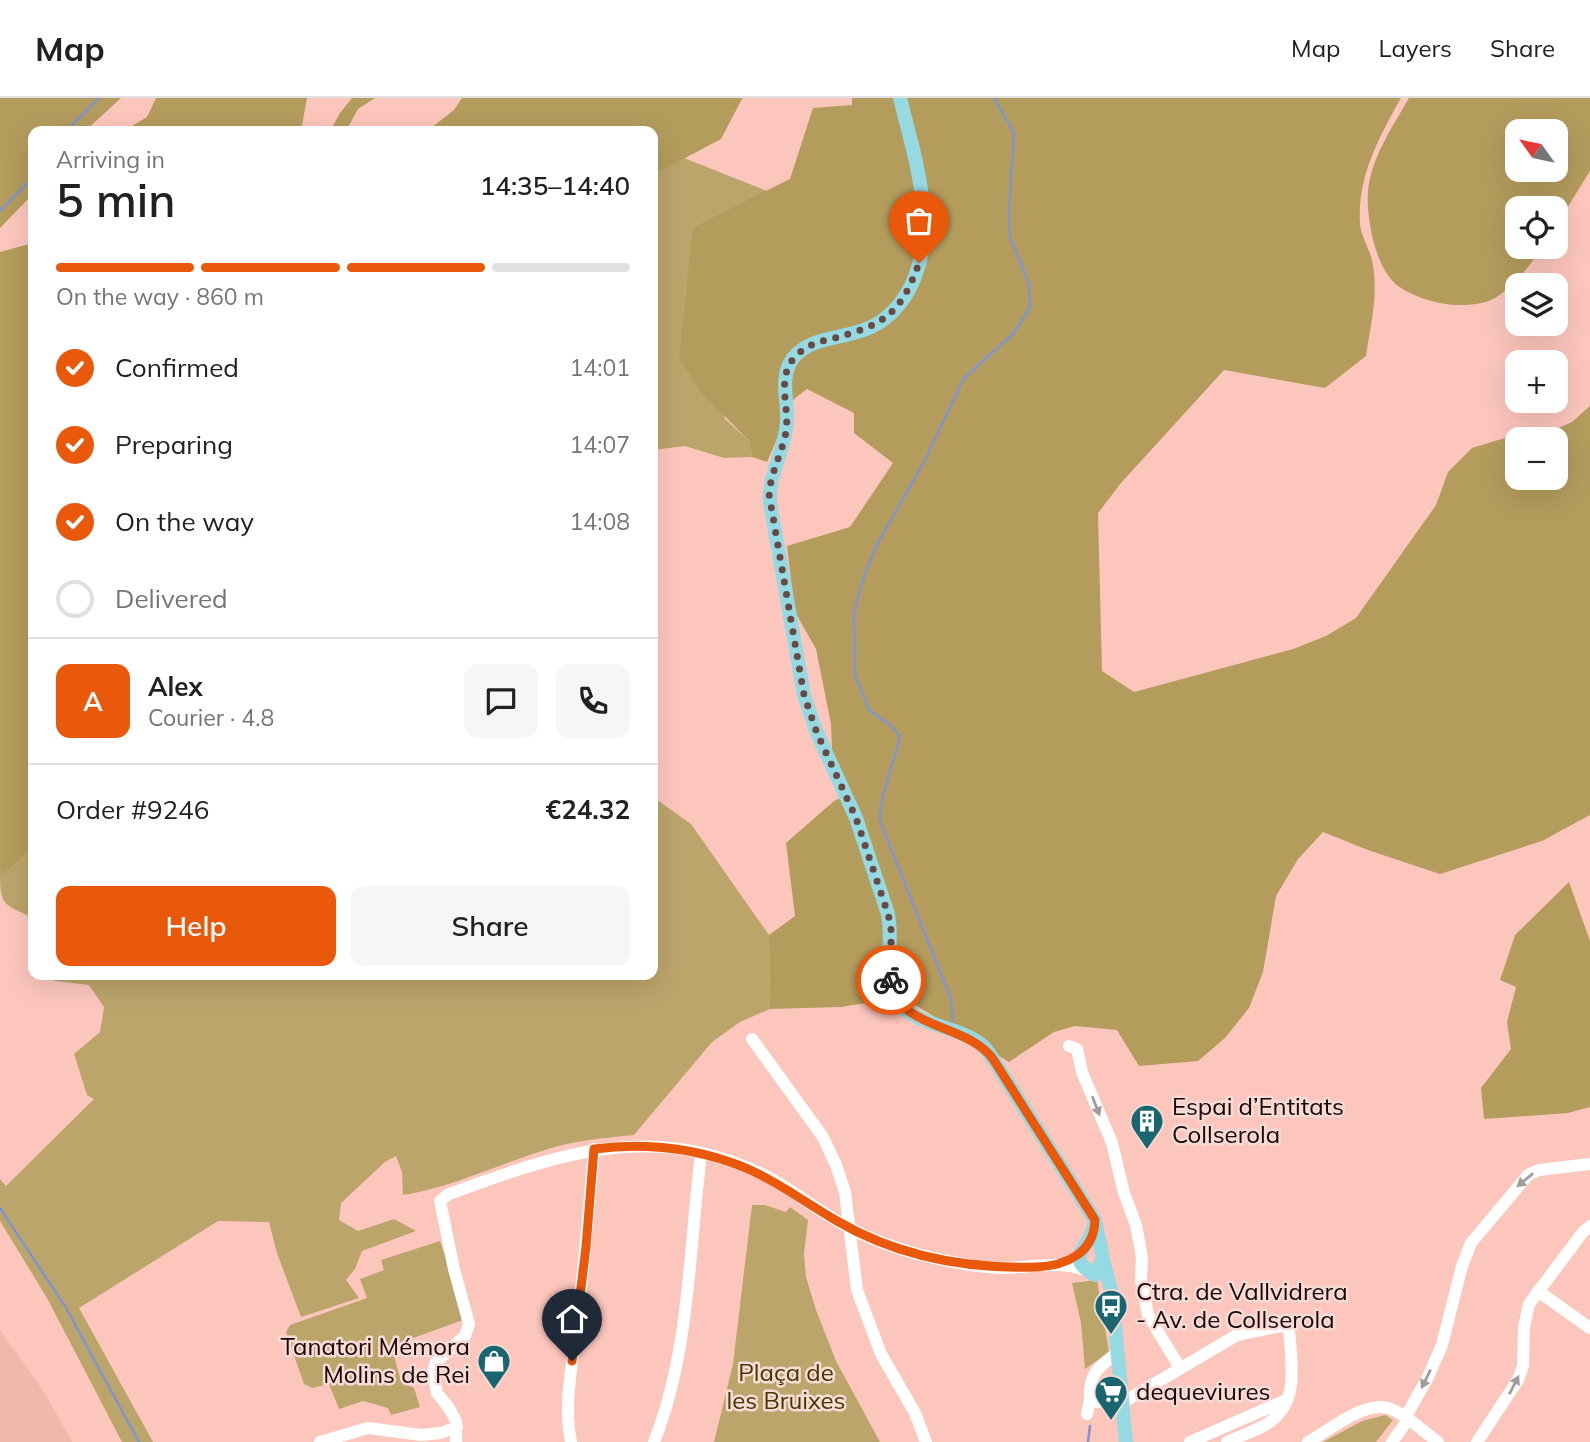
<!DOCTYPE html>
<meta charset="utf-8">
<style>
body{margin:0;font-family:Mulish,sans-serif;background:#f6f6f6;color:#202124;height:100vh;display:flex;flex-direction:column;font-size:26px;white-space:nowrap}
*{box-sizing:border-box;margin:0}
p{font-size:23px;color:#757577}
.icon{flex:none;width:38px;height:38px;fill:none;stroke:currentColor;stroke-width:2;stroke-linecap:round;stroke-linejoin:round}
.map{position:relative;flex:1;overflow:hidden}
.drawer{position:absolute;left:28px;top:28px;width:630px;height:854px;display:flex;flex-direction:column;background:#fff;border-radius:14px;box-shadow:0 7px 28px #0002}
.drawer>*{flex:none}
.needle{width:46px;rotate:303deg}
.controls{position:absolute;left:1505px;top:21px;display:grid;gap:14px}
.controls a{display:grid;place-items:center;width:63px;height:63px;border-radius:14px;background:#fff;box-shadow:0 7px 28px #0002;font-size:35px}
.pin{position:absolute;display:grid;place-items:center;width:60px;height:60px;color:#fff;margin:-72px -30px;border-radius:50% 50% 50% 0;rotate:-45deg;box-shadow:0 0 7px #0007}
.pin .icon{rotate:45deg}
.courier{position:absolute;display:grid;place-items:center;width:70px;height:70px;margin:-35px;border:5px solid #ea580c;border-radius:50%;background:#fff;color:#222;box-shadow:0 2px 9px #0007}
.summary em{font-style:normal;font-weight:600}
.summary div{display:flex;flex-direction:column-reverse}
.summary{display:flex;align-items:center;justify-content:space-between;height:119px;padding:0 28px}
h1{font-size:46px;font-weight:600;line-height:52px}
.bar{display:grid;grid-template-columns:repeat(4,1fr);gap:10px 7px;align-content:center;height:84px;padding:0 28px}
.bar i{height:9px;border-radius:5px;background:#e0e0e0}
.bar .active{background:#ea580c}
.bar p{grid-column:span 4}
.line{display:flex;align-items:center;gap:18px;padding:0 28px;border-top:2px solid #e0e0e0}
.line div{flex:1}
.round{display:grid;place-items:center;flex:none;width:74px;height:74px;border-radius:14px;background:#f6f6f6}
ol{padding:0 28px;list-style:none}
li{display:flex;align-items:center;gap:21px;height:77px}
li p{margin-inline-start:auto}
li .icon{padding:7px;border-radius:50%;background:#ea580c;color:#fff;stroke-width:4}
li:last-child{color:#757577}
li i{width:38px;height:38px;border:4px solid #e0e0e0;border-radius:50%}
.primary-button{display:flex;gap:14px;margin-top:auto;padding:14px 28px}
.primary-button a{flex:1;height:80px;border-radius:14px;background:#ea580c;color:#fff;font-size:28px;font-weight:600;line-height:80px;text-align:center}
.primary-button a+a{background:#f6f6f6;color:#202124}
header{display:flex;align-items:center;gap:42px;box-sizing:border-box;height:98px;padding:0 35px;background:#fff;border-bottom:2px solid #e0e0e0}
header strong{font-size:33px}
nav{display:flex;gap:38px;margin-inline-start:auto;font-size:24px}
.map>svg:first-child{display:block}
.built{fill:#f1b6ac}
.green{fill:#bca56b}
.forest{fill:#b49c5d;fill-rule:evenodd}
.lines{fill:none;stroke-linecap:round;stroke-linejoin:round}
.stream{stroke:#8195ce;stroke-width:2.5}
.minor{stroke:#fff;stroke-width:12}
.major{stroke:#95d9e3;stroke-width:14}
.oneway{fill:#a39b9a}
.done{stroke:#694944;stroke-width:7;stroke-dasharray:0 12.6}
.route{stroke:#ea580c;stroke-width:9}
.labels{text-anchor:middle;stroke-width:5;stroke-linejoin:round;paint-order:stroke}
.poi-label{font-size:24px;fill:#1a0503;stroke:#f7dbd6;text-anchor:start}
.park-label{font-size:24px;fill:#473600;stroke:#f7dbd6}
</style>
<header>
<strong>Map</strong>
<nav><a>Map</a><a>Layers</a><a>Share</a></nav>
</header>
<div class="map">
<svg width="1590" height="1344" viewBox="0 0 1590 1344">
<rect width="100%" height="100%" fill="#fdc6bd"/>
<path class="built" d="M 0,1232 L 46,1297 L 72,1344 L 0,1344 Z"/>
<path class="green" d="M 684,60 L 767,93 L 693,129 L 725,321 L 749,343 L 752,359 L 724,360 L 685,348 L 653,352 L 653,77 Z
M 653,699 L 691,726 L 769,837 L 770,911 L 740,924 L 712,944 L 634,1037 C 605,1040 576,1042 548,1051 C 499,1066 453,1089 403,1097 L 402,1074 L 396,1058 L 385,1064 L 341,1105 L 339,1122 L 358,1133 L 394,1121 L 416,1133 L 362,1153 L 355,1171 L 346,1182 L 359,1200 L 301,1219 L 277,1155 L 269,1124 L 218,1123 L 79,1210 L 153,1344 L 122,1344 L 47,1200 L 0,1123 L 0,1081 L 6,1088 L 94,1001 L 87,997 L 74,956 L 100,934 L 104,909 L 89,887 L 55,883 L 43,877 L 653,877 Z
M 33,750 L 33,820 C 3,805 0,809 0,773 L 3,775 Z
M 752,1107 L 765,1107 L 786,1114 L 790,1109 L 808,1122 L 804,1156 L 806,1179 L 816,1212 L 836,1263 L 880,1344 L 714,1344 L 733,1266 Z
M 440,1143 L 466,1221 L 391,1248 L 401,1283 L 414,1290 L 420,1309 L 391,1317 L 388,1310 L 363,1303 L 339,1311 L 329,1286 L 312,1290 L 304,1286 L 286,1234 L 290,1227 L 367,1200 L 360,1181 L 384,1172 L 381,1162 Z
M 1097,1182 L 1109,1254 L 1085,1271 L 1081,1225 L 1072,1185 Z
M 1385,1317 L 1393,1322 L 1376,1344 L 1323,1344 L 1362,1323 Z"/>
<path class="forest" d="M 0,0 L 121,0 L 85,33 L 33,33 L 33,96 L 0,130 Z
M 156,0 L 307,0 L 301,33 L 124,33 L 147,19 Z
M 352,0 L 375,0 L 358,11 L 346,33 L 330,33 L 340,15 Z
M 462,0 L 742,0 L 742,1 L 721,41 L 653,77 L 653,33 L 427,33 L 454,12 Z
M 852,0 L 1401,0 C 1379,39 1357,79 1360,126 C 1361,138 1369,150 1372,162 C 1379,196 1371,224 1366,258 L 1325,290 L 1224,272 L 1121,385 L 1098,415 L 1102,573 L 1134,594 L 1293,551 L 1326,538 L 1356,520 L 1436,407 L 1448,374 L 1472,350 L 1505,340 L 1540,338 L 1572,324 L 1590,308 L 1590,717 L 1542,743 L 1440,776 L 1368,752 L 1323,734 L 1298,761 L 1276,798 L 1263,874 L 1249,910 L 1225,940 L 1198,963 L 1139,968 L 1117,932 L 1075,928 L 1054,934 L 1009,964 L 902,899 L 841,909 L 770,911 L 769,837 L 795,818 L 786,745 L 834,703 L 851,695 L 832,652 L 831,626 L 816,551 L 795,514 L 787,448 L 850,429 L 893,365 L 854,335 L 854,315 L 807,291 L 794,301 L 767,364 L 752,359 L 749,343 L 701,294 L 679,260 L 693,129 L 790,81 L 813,10 L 852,7 ZM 1517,341 L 1556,341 L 1556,380 L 1517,380 Z
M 1409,0 L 1590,0 L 1590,73 L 1556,128 L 1556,110 L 1517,110 L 1517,149 L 1543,149 C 1529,168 1516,187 1495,200 C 1483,207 1467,207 1453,207 C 1434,205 1414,199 1398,188 C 1375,171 1366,119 1368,93 C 1371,60 1393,28 1409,0 ZM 1517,33 L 1556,33 L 1556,72 L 1517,72 Z
M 33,145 L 33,750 L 3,776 L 0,773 L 0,154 Z
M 1569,784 L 1590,843 L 1590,1009 L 1568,1015 L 1484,1021 L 1481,990 L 1511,951 L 1507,924 L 1516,889 L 1500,882 L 1515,837 Z"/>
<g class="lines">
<path class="stream" d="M 66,33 L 99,0
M 0,113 L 33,79
M 953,923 L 951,901 L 880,723 C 880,693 894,667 900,638 L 890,627 L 869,612 L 855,577 L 854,515 L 862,484 L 876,448 L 924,364 L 964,280 L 1014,235 L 1030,209 L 1029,186 L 1010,139 L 1009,113 L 1014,35 L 994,0
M 0,1110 L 65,1208 L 139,1344
M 1088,1344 L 1090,1328"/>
<path class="minor" d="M 752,941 L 823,1039 L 836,1067 L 845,1094 L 857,1192 L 881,1256 L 915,1315 L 926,1344
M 1069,948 L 1077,951 L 1082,974 L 1112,1045 L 1124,1095 L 1136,1127 L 1142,1159 L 1141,1182 L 1148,1217 L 1180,1270
M 1538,1193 L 1590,1230
M 1118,1254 C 1098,1270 1089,1274 1090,1301 L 1096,1304 L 1122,1301
M 1122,1305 L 1237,1237 L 1286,1227 L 1289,1231 C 1291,1265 1301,1304 1267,1326 C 1255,1333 1240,1338 1227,1344
M 1087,1316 L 1090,1301
M 1405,1320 L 1428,1279 L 1442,1247 L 1462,1168 L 1471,1145 L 1528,1077 L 1539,1072 L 1590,1066
M 320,1344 L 368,1330 L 421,1337 L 441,1335 L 457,1329
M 456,1344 L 456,1323 L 449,1310 L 437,1295 L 433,1274 L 436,1264 L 465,1238 L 469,1226 L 454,1171 L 440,1103 L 449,1096 C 556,1057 651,1022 762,1076 C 792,1091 818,1113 848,1129 C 869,1141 893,1149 917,1156 C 945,1163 972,1169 1001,1170 C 1029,1170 1059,1162 1085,1172
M 571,1344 C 563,1306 573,1264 577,1227 C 584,1168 589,1110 594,1051
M 654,1344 C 690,1254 689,1151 701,1056
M 1190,1344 L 1286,1302
M 1308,1344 C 1328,1333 1364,1303 1388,1310 C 1403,1314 1425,1335 1438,1344
M 1392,1344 L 1408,1322
M 1477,1344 L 1518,1282 L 1523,1268 L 1524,1229 L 1529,1206 L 1583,1134 L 1590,1128"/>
<path class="major" d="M 900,0 C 915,62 942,138 906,197 C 897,211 886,222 871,229 C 847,241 812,237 793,260 C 779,279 788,301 787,322 C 786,351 768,375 770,405 L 804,597 L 817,635 L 856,720 L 888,816 C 893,840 886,871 892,892 C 905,930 957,925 983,948 C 987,952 990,957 993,961 L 1095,1122 L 1103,1160 L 1098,1171 L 1088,1173
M 1103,1162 L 1112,1196 L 1126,1344
M 1095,1177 C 1061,1158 1093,1150 1095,1123"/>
</g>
<defs><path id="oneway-solid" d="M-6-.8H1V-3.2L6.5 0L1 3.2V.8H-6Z" transform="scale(1.75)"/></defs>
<g class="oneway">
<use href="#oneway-solid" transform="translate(1096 1008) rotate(69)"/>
<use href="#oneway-solid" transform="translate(1525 1082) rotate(141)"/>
<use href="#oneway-solid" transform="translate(1426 1281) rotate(116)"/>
<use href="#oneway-solid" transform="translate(1514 1287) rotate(-63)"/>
</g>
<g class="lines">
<path class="done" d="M 891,882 L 891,829 L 888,816 L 856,720 L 817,635 L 804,597 L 769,396 C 771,374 782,355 786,334 C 790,310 776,281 794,260 C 803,249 817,244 831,241 C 883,227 900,218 919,165"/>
<path class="route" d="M 572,1263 L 586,1149 L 594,1051 C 640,1045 686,1049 730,1064 C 769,1077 801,1102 837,1123 C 897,1158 966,1171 1036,1169 C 1065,1168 1094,1156 1095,1122 L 993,961 C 966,924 896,932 891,882"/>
</g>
<defs>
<symbol id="building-pin" viewBox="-11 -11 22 30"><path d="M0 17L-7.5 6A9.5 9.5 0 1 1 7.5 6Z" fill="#1a6670" stroke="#f7dbd6"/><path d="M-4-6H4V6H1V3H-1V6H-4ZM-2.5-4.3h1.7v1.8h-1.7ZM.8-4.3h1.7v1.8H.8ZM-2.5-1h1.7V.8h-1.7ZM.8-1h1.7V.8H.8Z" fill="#fff"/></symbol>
<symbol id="bus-pin" viewBox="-11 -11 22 30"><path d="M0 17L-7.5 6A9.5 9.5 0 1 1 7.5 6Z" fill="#1a6670" stroke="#f7dbd6"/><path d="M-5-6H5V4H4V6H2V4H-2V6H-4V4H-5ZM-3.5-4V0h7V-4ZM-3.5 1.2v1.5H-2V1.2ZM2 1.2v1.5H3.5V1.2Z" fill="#fff"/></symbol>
<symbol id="shop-pin" viewBox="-11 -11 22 30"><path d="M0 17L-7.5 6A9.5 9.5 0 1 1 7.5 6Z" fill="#1a6670" stroke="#f7dbd6"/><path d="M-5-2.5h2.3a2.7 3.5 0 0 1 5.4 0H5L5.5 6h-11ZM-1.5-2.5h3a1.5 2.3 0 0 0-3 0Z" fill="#fff"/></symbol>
<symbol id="supermarket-pin" viewBox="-11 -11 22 30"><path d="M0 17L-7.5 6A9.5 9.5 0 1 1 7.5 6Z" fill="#1a6670" stroke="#f7dbd6"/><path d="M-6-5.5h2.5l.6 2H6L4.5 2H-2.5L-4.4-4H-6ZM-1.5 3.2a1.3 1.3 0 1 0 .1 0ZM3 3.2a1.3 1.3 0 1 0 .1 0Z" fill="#fff"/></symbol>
</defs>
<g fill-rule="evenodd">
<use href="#building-pin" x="1128" y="1004" width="38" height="52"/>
<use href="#bus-pin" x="1092" y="1189" width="38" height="52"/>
<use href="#shop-pin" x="475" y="1244" width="38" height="52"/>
<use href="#supermarket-pin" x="1092" y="1275" width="38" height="52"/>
</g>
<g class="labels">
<g class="poi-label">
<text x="1172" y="1017">Espai d’Entitats<tspan x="1172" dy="28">Collserola</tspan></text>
<text x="1136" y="1202">Ctra. de Vallvidrera<tspan x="1136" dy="28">- Av. de Collserola</tspan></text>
<text x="470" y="1257" text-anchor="end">Tanatori Mémora<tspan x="470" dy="28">Molins de Rei</tspan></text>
<text x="1136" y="1302">dequeviures</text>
</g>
<g class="park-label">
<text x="786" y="1283">Plaça de<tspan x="786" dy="28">les Bruixes</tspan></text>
</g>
</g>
</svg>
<div class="controls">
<a><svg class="needle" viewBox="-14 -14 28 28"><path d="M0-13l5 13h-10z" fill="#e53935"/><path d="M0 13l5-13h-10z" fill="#757577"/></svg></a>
<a><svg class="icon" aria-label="locate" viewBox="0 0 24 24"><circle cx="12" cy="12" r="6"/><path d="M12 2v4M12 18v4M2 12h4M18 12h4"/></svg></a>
<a><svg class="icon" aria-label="layers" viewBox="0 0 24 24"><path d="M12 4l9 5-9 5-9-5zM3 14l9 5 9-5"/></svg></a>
<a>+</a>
<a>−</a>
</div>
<div class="pin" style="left:919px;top:165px;background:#ea580c"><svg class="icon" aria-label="bag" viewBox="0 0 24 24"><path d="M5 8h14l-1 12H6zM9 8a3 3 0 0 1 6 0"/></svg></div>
<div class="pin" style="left:572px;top:1263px;background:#1f2937"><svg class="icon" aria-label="home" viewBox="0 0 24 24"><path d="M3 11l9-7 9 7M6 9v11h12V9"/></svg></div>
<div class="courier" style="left:891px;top:882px"><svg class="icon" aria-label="bike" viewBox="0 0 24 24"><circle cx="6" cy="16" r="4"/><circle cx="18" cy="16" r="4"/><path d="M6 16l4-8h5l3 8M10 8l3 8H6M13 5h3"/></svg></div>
<section class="drawer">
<div class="summary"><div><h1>5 min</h1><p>Arriving in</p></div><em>14:35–14:40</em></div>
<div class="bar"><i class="active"></i><i class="active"></i><i class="active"></i><i></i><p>On the way · 860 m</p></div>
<ol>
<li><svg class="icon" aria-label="check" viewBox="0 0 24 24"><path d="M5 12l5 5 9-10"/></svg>Confirmed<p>14:01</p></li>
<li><svg class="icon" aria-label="check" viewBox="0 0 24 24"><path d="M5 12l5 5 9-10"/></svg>Preparing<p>14:07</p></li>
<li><svg class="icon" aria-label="check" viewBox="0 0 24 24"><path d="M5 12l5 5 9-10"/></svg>On the way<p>14:08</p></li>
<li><i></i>Delivered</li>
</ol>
<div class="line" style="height:126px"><b class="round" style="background:#ea580c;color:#fff">A</b><div><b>Alex</b><p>Courier · 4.8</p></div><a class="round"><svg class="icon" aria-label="chat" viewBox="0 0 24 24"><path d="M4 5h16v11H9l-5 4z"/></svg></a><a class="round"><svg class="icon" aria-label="phone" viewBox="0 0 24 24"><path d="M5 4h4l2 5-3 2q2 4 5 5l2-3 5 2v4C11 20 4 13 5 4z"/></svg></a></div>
<div class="line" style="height:91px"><div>Order #9246</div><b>€24.32</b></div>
<div class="primary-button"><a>Help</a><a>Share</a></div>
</section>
</div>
